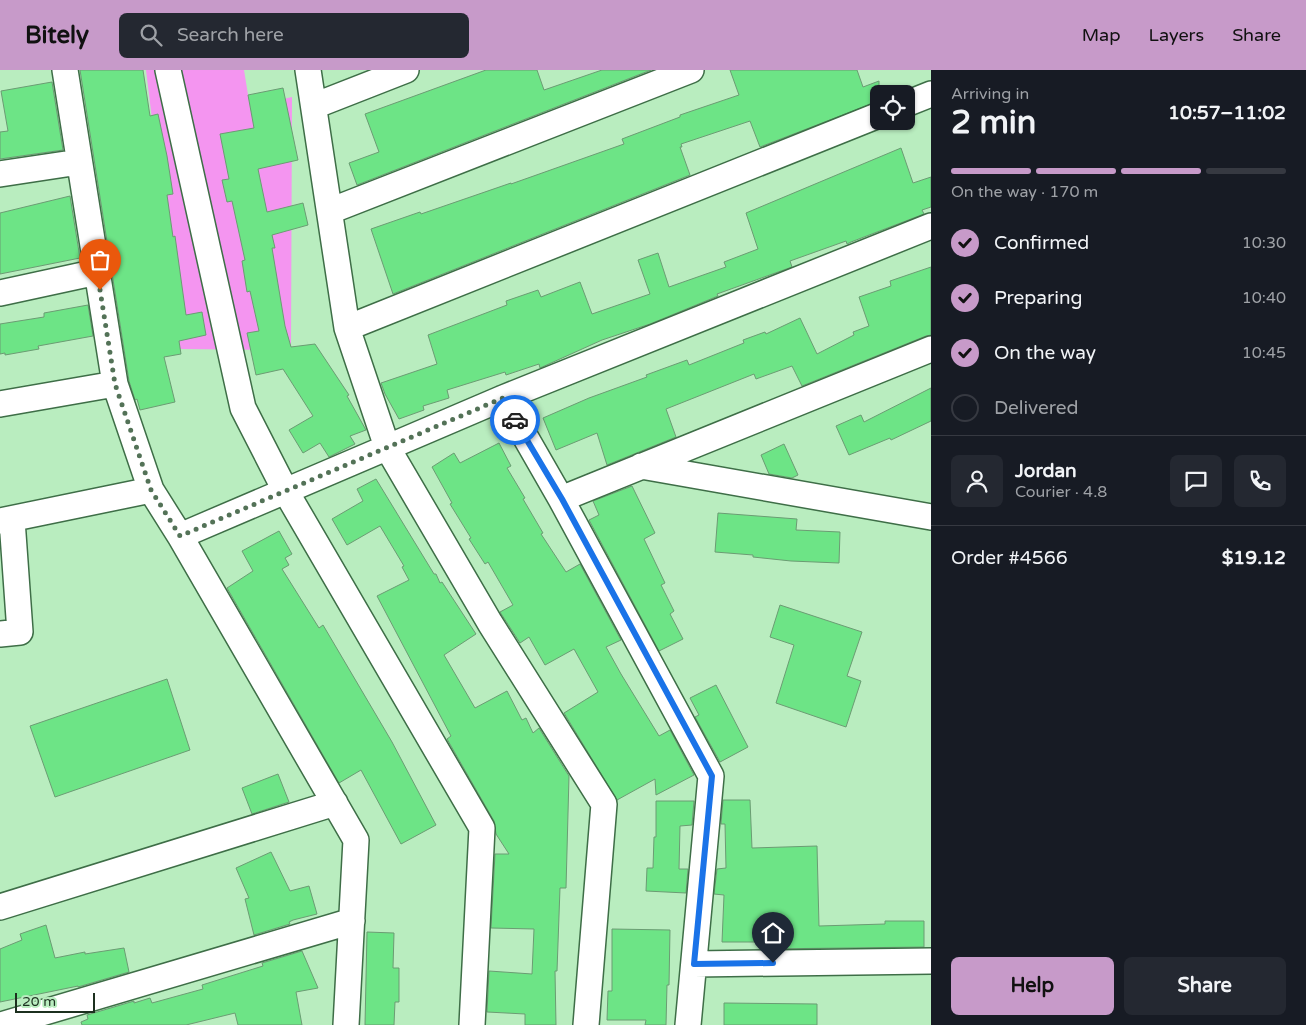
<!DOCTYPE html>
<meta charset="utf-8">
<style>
body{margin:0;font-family:"Varela Round",sans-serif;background:#242831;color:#f1f3f6;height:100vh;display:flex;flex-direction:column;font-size:19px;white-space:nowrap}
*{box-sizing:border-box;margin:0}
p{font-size:16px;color:#9ea1a6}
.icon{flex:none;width:28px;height:28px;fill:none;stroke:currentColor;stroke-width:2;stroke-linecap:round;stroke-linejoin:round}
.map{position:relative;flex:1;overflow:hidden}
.details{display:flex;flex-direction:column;background:#171b24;width:375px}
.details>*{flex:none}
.fabs{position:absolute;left:870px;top:15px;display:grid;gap:10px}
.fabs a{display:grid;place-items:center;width:45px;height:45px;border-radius:8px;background:#171b24;box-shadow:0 1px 4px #0004;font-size:25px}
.scale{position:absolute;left:15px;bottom:12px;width:80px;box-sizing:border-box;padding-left:5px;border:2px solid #1c301f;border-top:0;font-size:14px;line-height:18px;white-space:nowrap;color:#1c301f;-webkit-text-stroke:4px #b9edbf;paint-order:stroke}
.pin{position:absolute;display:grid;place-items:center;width:42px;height:42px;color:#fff;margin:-51px -21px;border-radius:50% 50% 50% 0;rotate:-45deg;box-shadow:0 0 5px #0007}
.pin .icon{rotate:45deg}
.courier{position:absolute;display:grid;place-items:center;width:50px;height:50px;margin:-25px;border:4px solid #1a73e8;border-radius:50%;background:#fff;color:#222;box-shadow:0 1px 6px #0007}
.headline em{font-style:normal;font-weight:700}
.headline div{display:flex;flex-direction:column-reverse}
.headline{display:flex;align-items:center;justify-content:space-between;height:85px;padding:0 20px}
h1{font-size:32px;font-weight:700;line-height:38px}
.bar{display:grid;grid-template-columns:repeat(4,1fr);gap:8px 5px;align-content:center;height:60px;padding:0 20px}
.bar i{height:6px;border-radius:4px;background:#363941}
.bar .selected{background:#c79ac9}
.bar p{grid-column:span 4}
.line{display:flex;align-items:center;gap:12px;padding:0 20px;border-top:1px solid #363941}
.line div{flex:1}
.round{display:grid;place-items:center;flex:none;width:52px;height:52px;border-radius:8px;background:#242831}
ol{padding:0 20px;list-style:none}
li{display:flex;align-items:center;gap:15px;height:55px}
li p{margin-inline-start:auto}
li .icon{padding:5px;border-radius:50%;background:#c79ac9;color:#111;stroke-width:4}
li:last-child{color:#9ea1a6}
li i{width:28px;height:28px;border:2px solid #363941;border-radius:50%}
.button{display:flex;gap:10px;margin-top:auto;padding:10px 20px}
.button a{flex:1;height:58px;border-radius:8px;background:#c79ac9;color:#111;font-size:20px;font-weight:700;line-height:58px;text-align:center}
.button a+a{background:#242831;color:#f1f3f6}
header{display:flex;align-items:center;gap:30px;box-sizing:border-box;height:70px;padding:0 25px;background:#c79ac9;color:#111}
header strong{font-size:24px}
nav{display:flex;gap:28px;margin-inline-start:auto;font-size:18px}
.search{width:350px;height:45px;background:#242831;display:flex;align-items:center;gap:12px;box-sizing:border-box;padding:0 18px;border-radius:8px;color:#9ea1a6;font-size:19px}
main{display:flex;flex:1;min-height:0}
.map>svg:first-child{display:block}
.green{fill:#f495f0}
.building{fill:#6de486;stroke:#6b9c73}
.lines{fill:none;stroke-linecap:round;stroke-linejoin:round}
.minor-casing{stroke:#3e6e47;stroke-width:28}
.minor{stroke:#fff;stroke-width:25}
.done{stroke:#537257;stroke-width:5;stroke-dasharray:0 9}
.route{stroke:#1a73e8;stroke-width:6}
</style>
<header>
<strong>Bitely</strong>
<div class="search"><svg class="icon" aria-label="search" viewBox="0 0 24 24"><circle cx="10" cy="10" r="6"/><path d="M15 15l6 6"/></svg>Search here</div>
<nav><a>Map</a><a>Layers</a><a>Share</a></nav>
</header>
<main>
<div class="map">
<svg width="931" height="955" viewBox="0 0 931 955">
<rect width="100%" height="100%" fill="#b9edbf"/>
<path class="green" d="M 146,0 L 244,0 L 250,37 L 292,27 L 291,280 L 180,279 Z"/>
<path class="building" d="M 80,0 L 143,0 L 150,46 L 158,44 L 167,86 L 173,124 L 167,125 L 173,167 L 175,166 L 186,245 L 202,242 L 206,265 L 179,271 L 181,284 L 164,287 L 175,332 L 140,340 L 137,329 L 135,330 L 129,311 Z
M 486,0 L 537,0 L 544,20 L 602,0 L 651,0 L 357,115 L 349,93 L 379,82 L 365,44 Z
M 730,0 L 857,0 L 863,17 L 879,11 L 879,31 L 760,77 L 750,51 L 681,74 L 682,77 L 680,77 L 690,105 L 393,224 L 371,159 L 420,142 L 421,144 L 511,113 L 511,114 L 624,74 L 622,69 L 680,47 L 680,45 L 739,25 Z
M 52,12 L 63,80 L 0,89 L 0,62 L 8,61 L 1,21 Z
M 283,18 L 298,90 L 258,99 L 267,142 L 303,133 L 308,155 L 272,165 L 275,178 L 272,178 L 285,256 L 291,277 L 315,274 L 349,325 L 347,326 L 366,360 L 350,366 L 355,374 L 329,387 L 320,373 L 303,383 L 289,360 L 313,346 L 283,299 L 256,305 L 247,263 L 259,261 L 250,221 L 247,222 L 242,191 L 245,190 L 232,131 L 227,132 L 222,110 L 229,109 L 220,64 L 254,58 L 248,25 Z
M 901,78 L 913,113 L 931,107 L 931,137 L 922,140 L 924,144 L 851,172 L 847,174 L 846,171 L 790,191 L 792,197 L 717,224 L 718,226 L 650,254 L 602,270 L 540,298 L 539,294 L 506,305 L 505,302 L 447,320 L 449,328 L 423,336 L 424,340 L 399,349 L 385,324 L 381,313 L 437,294 L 428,265 L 507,235 L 506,231 L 538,220 L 541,227 L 580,212 L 592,244 L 650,224 L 638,190 L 658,183 L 669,217 L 726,197 L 724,192 L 758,179 L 746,143 Z
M 70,126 L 80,188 L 0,204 L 0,143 Z
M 931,197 L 931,265 L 926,266 L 802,316 L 792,296 L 756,309 L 754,304 L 666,339 L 676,367 L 607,395 L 597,363 L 556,380 L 543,348 L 589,328 L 647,307 L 646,305 L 687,290 L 689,295 L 744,273 L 743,270 L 765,262 L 766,264 L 800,248 L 817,284 L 854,265 L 853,262 L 869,256 L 859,227 L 891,216 L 890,211 Z
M 88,235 L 93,266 L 38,276 L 39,279 L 5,285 L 5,283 L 0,284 L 0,254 L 44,247 L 44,243 Z
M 931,318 L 931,351 L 891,370 L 890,368 L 849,385 L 836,356 L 861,345 L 864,352 Z
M 499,373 L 511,396 L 507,398 L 525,428 L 523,429 L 543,463 L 541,464 L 566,502 L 580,494 L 621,570 L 606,577 L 621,604 L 659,666 L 670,660 L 694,705 L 656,725 L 655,709 L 617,730 L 564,643 L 598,622 L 574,579 L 545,595 L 529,567 L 520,573 L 500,542 L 513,535 L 488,492 L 485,494 L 469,469 L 471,468 L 450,434 L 452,433 L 432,397 L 454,383 L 460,393 Z
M 784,374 L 798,405 L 792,408 L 769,404 L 761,385 Z
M 376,409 L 434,504 L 436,504 L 440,513 L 442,512 L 476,564 L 444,585 L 475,638 L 507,621 L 522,650 L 526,648 L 533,663 L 539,658 L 569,706 L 566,818 L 560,818 L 557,901 L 555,901 L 556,955 L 525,955 L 525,944 L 487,942 L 489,901 L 532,904 L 534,859 L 491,858 L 495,784 L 509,784 L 496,764 L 494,751 L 447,669 L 451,666 L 377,526 L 409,510 L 402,497 L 404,496 L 380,456 L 347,475 L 332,449 L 363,431 L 357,419 Z
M 632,416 L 655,463 L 644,469 L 665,513 L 661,515 L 674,541 L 670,544 L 683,569 L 659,581 L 589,450 L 599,445 L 593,431 Z
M 718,443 L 797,449 L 796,460 L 840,462 L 839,493 L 791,491 L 753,487 L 753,485 L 715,482 Z
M 279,461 L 292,484 L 285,488 L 289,495 L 282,499 L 319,558 L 323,555 L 392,672 L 436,755 L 401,774 L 361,700 L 339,713 L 227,518 L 253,501 L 242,481 Z
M 780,535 L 862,562 L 847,606 L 861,611 L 846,657 L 776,633 L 794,575 L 770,567 Z
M 167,609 L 190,680 L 55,727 L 30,656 Z
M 716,615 L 748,677 L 720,692 L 695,647 L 699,645 L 690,628 Z
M 278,704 L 289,732 L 252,744 L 242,718 Z
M 723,730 L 750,730 L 752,778 L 817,776 L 819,856 L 885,854 L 885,851 L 924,851 L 924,877 L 764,879 L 764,872 L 722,872 L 724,825 L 714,824 L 717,799 L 726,798 L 725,754 L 721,754 Z
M 656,731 L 694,731 L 692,755 L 680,756 L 679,799 L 688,799 L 686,823 L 646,821 L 647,798 L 653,798 L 654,767 L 656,767 Z
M 271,782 L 290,821 L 309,816 L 317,844 L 293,850 L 289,852 L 290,854 L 254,865 L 245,829 L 249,828 L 236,798 Z
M 46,855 L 55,888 L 85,882 L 85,884 L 124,878 L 129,902 L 78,917 L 78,916 L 0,932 L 0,879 L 22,870 L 20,864 Z
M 612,859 L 670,860 L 669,915 L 667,915 L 666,955 L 645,955 L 646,950 L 607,950 L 608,921 L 612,921 Z
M 367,862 L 394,863 L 393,898 L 399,898 L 399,932 L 395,932 L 394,955 L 365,955 Z
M 302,881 L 318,918 L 296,922 L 302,955 L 238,955 L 235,943 L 186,955 L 82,955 L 81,952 L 88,949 L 87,945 L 134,931 L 134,933 L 150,928 L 152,933 L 203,919 L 202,915 L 263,896 L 262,893 Z
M 724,933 L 817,934 L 817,955 L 724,955 Z"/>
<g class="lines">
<defs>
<path id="minor" d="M 65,0 L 115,314 L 151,420 L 180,466 L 356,770 L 346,955
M 168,0 L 243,338 L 285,420 L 482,758 L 472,955
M 308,0 L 347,258 L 387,377 L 490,553 L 604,734 L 586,955
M 906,34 L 931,24
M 314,36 L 406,0
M 0,104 L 79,92
M 330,141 L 691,0
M 0,223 L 97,202
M 347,258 L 879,45
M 503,328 L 561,429 L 711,706 L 688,955
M 0,334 L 115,314
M 641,396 L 931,447
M 561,429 L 931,279
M 0,451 L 151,420
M 180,466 L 503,328 L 931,156
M 0,564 L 20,562 L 12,450
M 0,837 L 335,733
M 694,894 L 931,891
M 1,955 L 352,851"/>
</defs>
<use href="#minor" class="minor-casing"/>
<use href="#minor" class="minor"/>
</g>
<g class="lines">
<path class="done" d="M 100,220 L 115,314 L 151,420 L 180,466 L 503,328 L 515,350"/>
<path class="route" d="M 515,350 L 562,429 L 712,706 L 694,894 L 773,893"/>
</g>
</svg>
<div class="fabs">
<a><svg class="icon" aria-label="locate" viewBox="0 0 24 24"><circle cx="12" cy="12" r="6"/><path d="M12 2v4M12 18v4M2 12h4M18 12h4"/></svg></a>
</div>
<div class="scale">20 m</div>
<div class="pin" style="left:100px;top:220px;background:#ea580c"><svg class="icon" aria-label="bag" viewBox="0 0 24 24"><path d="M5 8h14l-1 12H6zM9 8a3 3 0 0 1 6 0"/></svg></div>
<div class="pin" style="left:773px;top:893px;background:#1f2937"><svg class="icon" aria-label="home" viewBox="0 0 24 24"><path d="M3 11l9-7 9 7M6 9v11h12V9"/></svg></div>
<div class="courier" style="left:515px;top:350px"><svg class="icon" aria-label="car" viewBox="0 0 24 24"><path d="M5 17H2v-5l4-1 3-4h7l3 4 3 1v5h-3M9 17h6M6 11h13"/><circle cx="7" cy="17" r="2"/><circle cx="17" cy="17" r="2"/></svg></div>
</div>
<section class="details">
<div class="headline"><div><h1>2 min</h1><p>Arriving in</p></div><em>10:57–11:02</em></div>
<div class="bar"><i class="selected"></i><i class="selected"></i><i class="selected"></i><i></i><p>On the way · 170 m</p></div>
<ol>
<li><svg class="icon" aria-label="check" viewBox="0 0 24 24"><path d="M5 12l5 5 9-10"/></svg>Confirmed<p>10:30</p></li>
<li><svg class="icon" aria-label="check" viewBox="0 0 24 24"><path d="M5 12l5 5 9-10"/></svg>Preparing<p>10:40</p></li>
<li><svg class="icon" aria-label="check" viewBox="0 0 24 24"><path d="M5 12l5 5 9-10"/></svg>On the way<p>10:45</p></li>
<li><i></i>Delivered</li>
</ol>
<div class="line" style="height:90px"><a class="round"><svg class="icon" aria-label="person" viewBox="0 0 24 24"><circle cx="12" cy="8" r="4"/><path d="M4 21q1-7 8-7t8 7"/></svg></a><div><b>Jordan</b><p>Courier · 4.8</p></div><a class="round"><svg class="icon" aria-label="chat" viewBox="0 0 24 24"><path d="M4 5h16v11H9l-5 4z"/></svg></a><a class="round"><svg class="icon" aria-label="phone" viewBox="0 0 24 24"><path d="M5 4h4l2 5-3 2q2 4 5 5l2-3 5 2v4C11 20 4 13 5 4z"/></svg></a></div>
<div class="line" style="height:65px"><div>Order #4566</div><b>$19.12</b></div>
<div class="button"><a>Help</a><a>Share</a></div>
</section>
</main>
